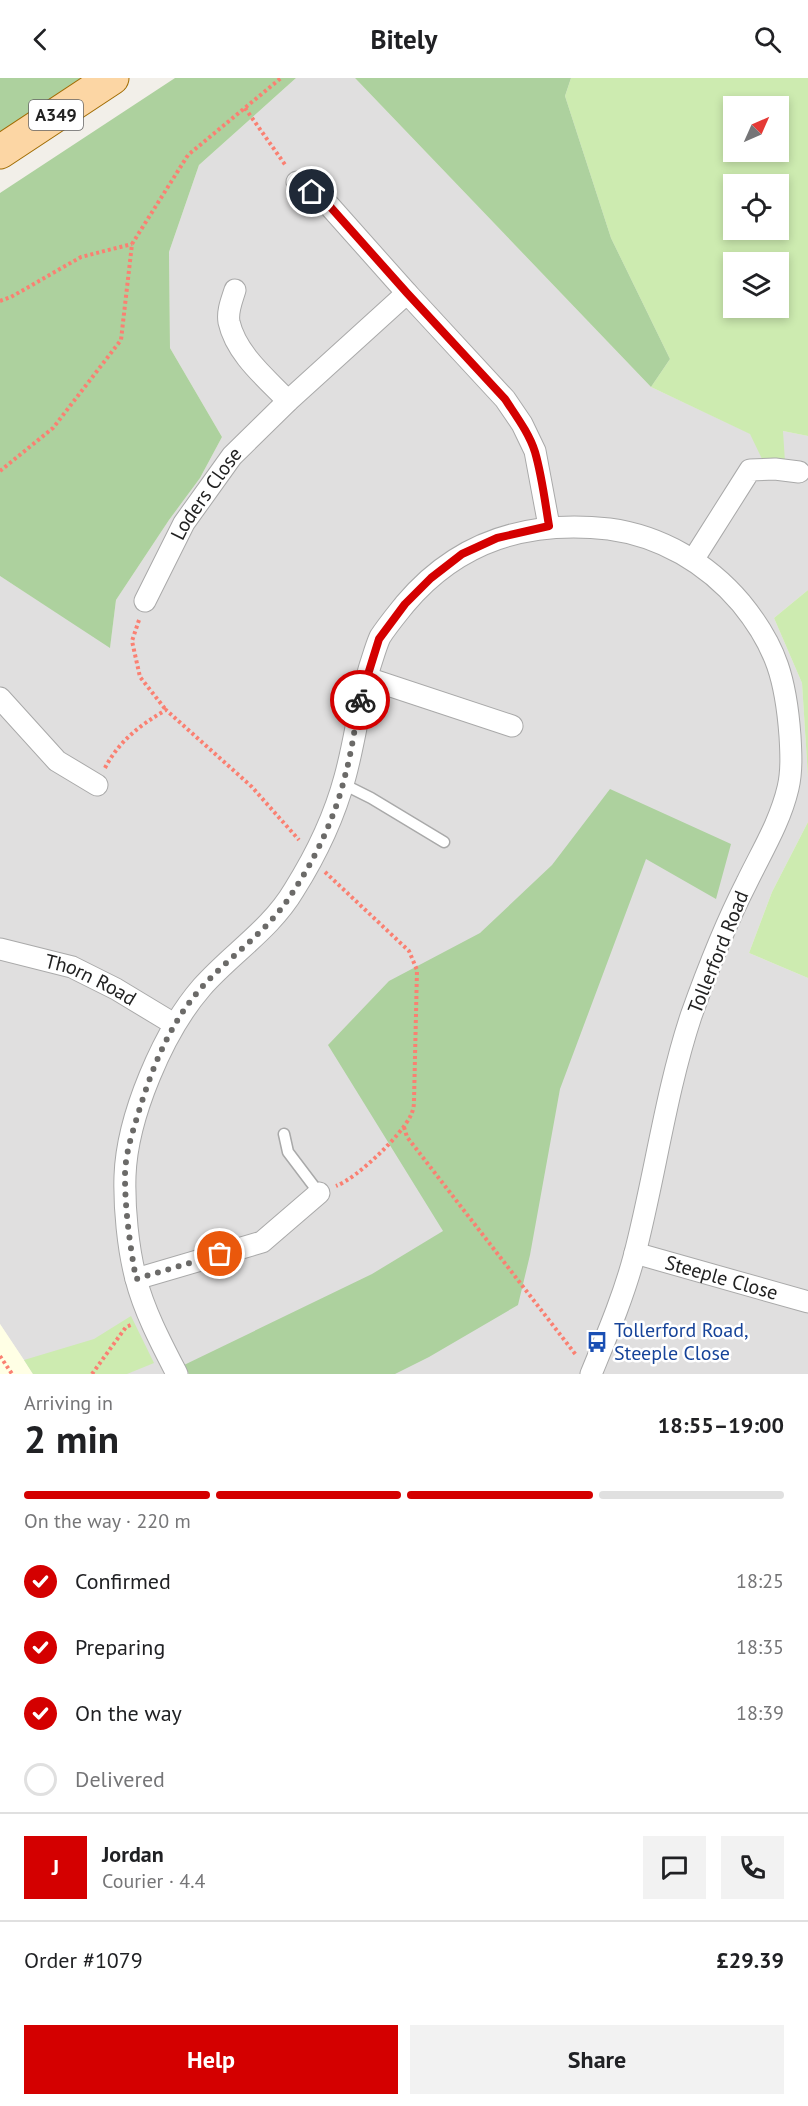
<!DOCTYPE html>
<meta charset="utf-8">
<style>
body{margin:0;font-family:"PT Sans",sans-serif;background:#f2f2f2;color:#202124;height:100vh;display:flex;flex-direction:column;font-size:22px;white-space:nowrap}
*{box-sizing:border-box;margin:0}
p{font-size:20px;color:#757577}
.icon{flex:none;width:33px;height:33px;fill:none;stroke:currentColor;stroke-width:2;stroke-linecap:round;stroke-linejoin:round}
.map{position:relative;height:1296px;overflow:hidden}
.panel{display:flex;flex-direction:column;background:#fff;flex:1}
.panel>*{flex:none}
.needle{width:39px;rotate:45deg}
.tools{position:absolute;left:723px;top:18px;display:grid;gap:12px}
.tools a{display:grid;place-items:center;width:66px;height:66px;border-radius:0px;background:#fff;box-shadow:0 3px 9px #0003;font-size:30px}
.pin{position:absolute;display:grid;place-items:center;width:51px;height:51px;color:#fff;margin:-26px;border:3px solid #fff;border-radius:50%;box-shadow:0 2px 6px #0007}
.courier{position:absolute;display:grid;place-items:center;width:60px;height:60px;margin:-30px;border:4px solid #d40000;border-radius:50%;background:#fff;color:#222;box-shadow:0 2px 8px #0007}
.overview em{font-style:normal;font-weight:700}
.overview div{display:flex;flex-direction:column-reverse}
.overview{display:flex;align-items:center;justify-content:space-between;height:102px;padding:0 24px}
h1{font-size:39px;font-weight:700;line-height:45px}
.bar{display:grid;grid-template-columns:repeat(4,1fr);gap:9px 6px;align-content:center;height:72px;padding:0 24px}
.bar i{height:8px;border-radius:4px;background:#e0e0e0}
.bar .selected{background:#d40000}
.bar p{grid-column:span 4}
.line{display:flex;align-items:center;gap:15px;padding:0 24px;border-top:2px solid #e0e0e0}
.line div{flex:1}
.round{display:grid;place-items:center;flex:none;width:63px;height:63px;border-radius:0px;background:#f2f2f2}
ol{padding:0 24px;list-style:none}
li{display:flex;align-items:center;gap:18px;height:66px}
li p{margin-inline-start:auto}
li .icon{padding:6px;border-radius:50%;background:#d40000;color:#fff;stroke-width:4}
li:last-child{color:#757577}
li i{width:33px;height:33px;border:3px solid #e0e0e0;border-radius:50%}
.primary-button{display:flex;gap:12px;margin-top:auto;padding:12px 24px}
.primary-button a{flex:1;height:69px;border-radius:0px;background:#d40000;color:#fff;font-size:24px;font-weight:700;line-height:69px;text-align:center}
.primary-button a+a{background:#f2f2f2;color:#202124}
header{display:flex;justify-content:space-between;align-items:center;height:78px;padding:0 24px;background:#fff;font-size:27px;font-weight:700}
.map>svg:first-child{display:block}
.residential{fill:#e0dfdf}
.education{fill:#ffffe5}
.grass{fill:#cdebb0;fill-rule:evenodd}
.forest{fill:#add19e}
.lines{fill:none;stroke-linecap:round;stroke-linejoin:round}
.service-casing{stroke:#a9a9a9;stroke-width:13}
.minor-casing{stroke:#a9a9a9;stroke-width:23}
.primary-casing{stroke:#a06b00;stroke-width:35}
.path{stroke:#fa8072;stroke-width:4;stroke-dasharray:3 3;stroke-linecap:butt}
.service{stroke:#fff;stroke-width:10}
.minor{stroke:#fff;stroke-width:21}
.primary{stroke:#fcd6a4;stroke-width:33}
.done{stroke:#6b6a68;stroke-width:6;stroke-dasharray:0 10.8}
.route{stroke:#d40000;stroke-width:8}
.labels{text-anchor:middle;stroke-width:5;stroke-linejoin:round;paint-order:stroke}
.shield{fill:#fff;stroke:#646464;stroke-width:1.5}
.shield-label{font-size:18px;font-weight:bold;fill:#222}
.street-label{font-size:20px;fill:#222;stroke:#fff}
.transit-label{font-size:20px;fill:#164399;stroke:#fff;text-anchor:start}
</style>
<header><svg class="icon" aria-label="back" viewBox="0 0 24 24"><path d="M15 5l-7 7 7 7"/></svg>Bitely<svg class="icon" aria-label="search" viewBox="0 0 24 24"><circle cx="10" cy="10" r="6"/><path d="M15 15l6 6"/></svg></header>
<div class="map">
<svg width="808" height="1296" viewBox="0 0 808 1296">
<rect width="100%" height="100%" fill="#f2efe9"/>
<path class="residential" d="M 296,0 L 355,0 L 651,309 L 751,356 L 783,353 L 808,358 L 808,512 L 774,540 L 802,605 L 808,699 L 808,744 L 772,814 L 749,875 L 808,900 L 808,1296 L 33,1296 L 0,1246 L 0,498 L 110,569 L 116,522 L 169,442 L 200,400 L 222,359 L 170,270 L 169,174 L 199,87 Z"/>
<path class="education" d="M 0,1246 L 24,1282 L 33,1296 L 0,1296 Z"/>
<path class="grass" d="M 571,0 L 808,0 L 808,358 L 783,353 L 785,384 L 763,383 L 750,356 L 651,309 L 670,281 L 611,160 L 565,18 ZM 734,28 L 778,28 L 778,74 L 734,74 ZM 734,106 L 778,106 L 778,152 L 734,152 ZM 734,184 L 778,184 L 778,230 L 734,230 Z
M 808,512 L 808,699 L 802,605 L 774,540 Z
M 808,744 L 808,900 L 749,875 L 772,814 Z
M 131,1238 L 154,1285 L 127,1296 L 33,1296 L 24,1282 L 94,1261 Z"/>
<path class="forest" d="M 0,0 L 81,0 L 0,54 Z
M 175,0 L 296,0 L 199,87 L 169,174 L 170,270 L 222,359 L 200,400 L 169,442 L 116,522 L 110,570 L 0,498 L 0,115 Z
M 355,0 L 571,0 L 565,18 L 611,160 L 670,281 L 651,309 Z
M 610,711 L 731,766 L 716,821 L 646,781 L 560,1011 L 530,1177 L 518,1227 L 429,1279 L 395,1296 L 189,1296 L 184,1287 L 372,1196 L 443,1153 L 328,967 L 389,903 L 480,855 L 552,787 Z"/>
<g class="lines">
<defs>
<path id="service" d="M 343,706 L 371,720 L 444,764
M 284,1056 L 288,1074 L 319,1115"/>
<g id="minor">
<path d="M 297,104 L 326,124 L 407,215"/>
<path d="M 235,212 C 232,222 227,233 229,244 C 236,276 267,301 288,323"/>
<path d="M 693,482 L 750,392 L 775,391 L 799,394"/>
<path id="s1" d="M 145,523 L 184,445 L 232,378 L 288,323 L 407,215 L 505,321 L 522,346 L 535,373 L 549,448"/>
<path d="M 367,600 L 512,648"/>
<path d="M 0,620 L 57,683 L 97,707"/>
<path id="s2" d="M 0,871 L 72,889 L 116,911 L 174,946"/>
<path id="s3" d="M 635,1175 L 808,1224"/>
<path d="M 136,1201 L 262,1164 L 319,1115"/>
<path d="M 177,1296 C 162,1267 144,1233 136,1201 C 128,1171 124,1129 125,1098 C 127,1039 163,954 202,909 C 231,876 271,851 294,812 C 316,777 334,740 345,699 C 355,663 359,625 370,588 C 373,579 376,568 380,559 C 387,548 397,536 405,526 C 459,462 528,442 609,451 C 661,458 707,485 741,525 C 777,569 786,603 790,658 C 791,675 792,693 788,710 C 780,744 762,773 747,804 C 725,847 707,893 691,938 C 665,1017 655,1099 634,1179 C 623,1220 607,1257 591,1296"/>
</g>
<path id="primary" d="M 0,74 L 112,0"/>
</defs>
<use href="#service" class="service-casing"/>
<use href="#minor" class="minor-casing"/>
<use href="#primary" class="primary-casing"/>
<path class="path" d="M 245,30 L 286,88
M 0,223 L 11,219 L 81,179 L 132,166
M 0,393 L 53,350 L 121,262 L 132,166 L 188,77 L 281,0
M 139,542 L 132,563 L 140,599 L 166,632
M 105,690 C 119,663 140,647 166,632 L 252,709 L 299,762
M 325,794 L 409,873 L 417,892 L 414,1023 C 414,1028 413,1033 411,1037 C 401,1058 357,1100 336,1108
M 404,1049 L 407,1059 L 576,1277
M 0,1278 L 12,1296
M 92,1296 L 126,1249 L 131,1247"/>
<use href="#service" class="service"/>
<use href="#minor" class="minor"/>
<use href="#primary" class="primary"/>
</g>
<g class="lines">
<path class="done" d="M 220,1176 L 136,1201 C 130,1167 125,1133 125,1098 C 125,1077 132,1056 138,1036 C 152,990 170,944 203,908 C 231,877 268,853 291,817 C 315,781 335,740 345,698 C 352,673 355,647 360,622"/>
<path class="route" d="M 312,114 L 326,124 L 407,215 L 505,321 C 516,338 529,355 535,374 C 542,398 545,424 549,448 L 497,460 L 462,476 L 431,500 L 405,526 L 379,561 L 360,622"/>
</g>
<defs>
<symbol id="bus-bare" viewBox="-9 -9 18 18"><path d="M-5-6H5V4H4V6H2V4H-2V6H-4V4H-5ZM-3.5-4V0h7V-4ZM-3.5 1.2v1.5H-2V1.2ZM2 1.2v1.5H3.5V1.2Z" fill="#1a4fb4" stroke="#fff" stroke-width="2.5" paint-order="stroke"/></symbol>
</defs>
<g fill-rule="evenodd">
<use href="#bus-bare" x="582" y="1249" width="30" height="30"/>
</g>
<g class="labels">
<rect class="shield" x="29" y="22" width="54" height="30" rx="4.5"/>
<g class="shield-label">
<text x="56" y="43">A349</text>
</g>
<g class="street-label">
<text dy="7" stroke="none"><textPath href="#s1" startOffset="124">Loders Close</textPath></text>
<text transform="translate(718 874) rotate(-68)" y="7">Tollerford Road</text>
<text dy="7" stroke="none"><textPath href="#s2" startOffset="96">Thorn Road</textPath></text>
<text dy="7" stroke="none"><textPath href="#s3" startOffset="90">Steeple Close</textPath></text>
</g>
<g class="transit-label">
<text x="614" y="1259">Tollerford Road,<tspan x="614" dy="23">Steeple Close</tspan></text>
</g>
</g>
</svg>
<div class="tools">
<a><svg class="needle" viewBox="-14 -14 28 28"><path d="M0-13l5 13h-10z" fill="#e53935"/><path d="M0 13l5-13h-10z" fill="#757577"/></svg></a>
<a><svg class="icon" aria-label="locate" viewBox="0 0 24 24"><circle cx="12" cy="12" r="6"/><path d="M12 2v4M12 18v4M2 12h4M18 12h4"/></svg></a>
<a><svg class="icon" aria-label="layers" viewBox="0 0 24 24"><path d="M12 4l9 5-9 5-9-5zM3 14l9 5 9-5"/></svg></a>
</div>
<div class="pin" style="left:220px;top:1176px;background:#ea580c"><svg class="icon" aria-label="bag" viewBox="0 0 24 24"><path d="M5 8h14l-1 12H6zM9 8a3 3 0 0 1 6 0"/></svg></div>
<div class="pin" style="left:312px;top:114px;background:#1f2937"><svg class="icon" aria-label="home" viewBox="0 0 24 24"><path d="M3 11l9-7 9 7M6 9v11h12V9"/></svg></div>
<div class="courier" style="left:360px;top:622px"><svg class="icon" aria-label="bike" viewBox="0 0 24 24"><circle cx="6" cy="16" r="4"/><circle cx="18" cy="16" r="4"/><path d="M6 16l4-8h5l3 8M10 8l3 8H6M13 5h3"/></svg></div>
</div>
<section class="panel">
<div class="overview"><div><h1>2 min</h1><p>Arriving in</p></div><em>18:55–19:00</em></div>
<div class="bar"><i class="selected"></i><i class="selected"></i><i class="selected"></i><i></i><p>On the way · 220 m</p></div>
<ol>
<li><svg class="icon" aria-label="check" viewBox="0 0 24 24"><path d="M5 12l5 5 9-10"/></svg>Confirmed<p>18:25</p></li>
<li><svg class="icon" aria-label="check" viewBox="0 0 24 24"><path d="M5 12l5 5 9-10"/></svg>Preparing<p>18:35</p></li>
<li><svg class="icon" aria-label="check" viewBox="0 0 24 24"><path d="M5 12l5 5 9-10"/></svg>On the way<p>18:39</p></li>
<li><i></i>Delivered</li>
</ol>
<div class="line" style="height:108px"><b class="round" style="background:#d40000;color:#fff">J</b><div><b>Jordan</b><p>Courier · 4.4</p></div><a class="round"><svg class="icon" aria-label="chat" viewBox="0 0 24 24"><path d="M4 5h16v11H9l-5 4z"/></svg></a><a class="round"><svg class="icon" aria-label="phone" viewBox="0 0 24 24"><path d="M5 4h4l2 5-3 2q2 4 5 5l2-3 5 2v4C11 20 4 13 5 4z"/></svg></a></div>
<div class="line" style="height:78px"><div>Order #1079</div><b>£29.39</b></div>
<div class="primary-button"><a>Help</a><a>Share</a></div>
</section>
